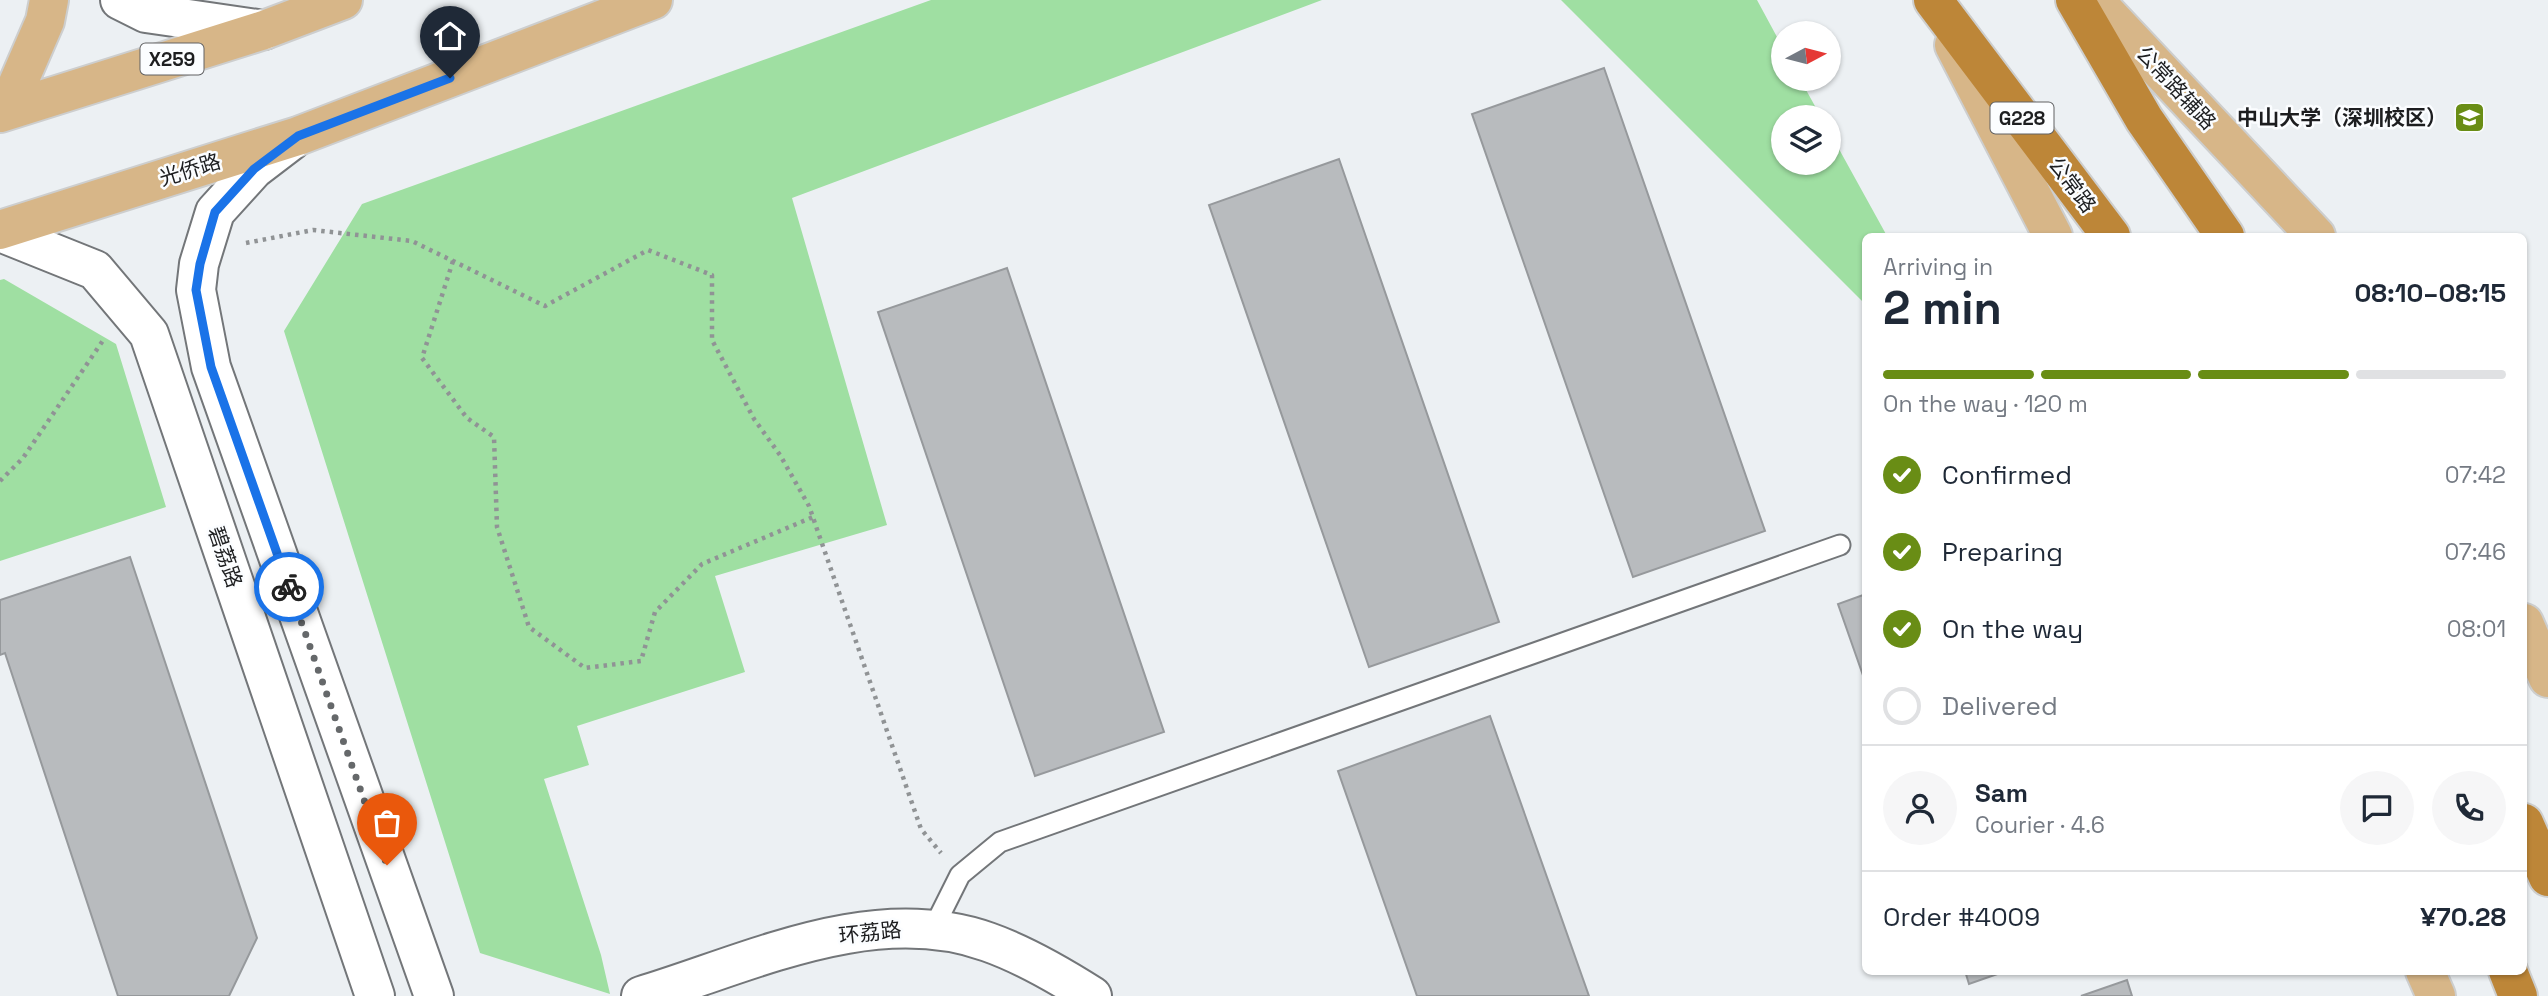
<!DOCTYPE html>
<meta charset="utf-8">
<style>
body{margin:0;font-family:"Space Grotesk","Noto Sans SC",sans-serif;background:#f6f6f7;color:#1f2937;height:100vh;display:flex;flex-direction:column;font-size:26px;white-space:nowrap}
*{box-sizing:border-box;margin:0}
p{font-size:23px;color:#747a83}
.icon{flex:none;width:38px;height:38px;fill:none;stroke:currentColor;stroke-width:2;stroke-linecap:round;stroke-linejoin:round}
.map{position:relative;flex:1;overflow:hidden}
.panel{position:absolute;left:1862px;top:233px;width:665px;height:742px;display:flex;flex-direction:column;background:#fff;border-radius:10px;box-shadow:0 2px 5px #0004}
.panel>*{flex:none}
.needle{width:46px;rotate:83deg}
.buttons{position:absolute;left:1771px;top:21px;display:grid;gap:14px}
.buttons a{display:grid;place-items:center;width:70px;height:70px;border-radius:50%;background:#fff;box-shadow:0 2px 5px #0004;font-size:35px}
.pin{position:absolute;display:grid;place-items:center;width:60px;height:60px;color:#fff;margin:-72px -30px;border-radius:50% 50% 50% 0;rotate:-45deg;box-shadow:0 0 7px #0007}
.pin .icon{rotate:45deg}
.courier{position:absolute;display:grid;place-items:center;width:70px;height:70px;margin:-35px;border:5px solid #1a73e8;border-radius:50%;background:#fff;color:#222;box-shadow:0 2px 9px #0007}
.overview em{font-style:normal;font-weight:700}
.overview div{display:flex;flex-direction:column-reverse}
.overview{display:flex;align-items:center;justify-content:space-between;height:119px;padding:0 21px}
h1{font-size:46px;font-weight:700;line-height:52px}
.bar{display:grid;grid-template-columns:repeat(4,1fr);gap:10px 7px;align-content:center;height:84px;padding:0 21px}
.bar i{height:9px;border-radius:5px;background:#e0e1e3}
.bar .on{background:#698d15}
.bar p{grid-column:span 4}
.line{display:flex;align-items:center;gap:18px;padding:0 21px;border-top:2px solid #e0e1e3}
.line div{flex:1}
.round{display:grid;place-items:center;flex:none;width:74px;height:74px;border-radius:37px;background:#f6f6f7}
ol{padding:0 21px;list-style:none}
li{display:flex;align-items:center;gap:21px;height:77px}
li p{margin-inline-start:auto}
li .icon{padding:7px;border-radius:50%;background:#698d15;color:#fff;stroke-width:4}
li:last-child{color:#747a83}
li i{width:38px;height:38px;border:4px solid #e0e1e3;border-radius:50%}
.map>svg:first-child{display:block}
.green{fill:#9fdfa2}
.building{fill:#b8bbbe;stroke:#96999c;stroke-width:2}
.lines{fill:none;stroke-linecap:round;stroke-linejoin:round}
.lane-casing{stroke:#737679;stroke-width:23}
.street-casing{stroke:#737679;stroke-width:42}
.secondary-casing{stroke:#737679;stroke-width:42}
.primary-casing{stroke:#cdcece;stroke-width:42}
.highway-casing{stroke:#cdcece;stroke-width:42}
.path{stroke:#909395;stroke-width:4.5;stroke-dasharray:3.5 5;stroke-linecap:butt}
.lane{stroke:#fff;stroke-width:19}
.street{stroke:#fff;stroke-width:38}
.secondary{stroke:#fff;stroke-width:38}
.primary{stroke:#d7b688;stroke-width:38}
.highway{stroke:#bd8638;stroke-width:38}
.done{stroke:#65686a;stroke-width:7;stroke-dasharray:0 12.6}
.route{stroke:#1a73e8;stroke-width:9}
.labels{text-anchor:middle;stroke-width:5;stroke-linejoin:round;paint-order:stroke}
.shield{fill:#fbfdff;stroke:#606163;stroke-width:2}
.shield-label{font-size:19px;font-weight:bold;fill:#1d1e20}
.street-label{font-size:21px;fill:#1d1e20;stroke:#fbfdff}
.poi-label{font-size:21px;font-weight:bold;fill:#1d1e20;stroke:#fbfdff;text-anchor:end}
</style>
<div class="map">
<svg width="2548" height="996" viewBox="0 0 2548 996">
<rect width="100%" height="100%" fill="#ecf0f3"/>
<path class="green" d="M 931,0 L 1322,0 L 792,198 L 887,525 L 715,576 L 745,672 L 577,726 L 589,765 L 544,779 L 601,955 L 610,994 L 480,953 L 284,331 L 362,204 Z
M 1561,0 L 1757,0 L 1783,48 L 1783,79 L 1800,79 L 1821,117 L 1783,117 L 1783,163 L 1829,163 L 1829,131 L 1887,236 L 1866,236 L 1865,304 Z
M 4,279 L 116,344 L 166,507 L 0,561 L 0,280 Z"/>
<path class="building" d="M 1604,68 L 1765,531 L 1633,577 L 1472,114 Z
M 1339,159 L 1499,622 L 1369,667 L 1209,205 Z
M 1007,268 L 1164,732 L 1035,776 L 878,312 Z
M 130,557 L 257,938 L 229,996 L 118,996 L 5,653 L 0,655 L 0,600 Z
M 1866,594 L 1866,684 L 1838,604 Z
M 1490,716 L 1589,996 L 1417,996 L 1338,771 Z
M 1965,971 L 2006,971 L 1969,984 Z
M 2127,980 L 2132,996 L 2081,996 Z"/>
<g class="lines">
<defs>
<path id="lane" d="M 933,929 L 960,875 L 1000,842 L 1840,545"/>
<path id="street" d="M 292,140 L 254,169 L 215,212 L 199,264 L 196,290 L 211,367 L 434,996
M 0,232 L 95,270 L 149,334 L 375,996"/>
<path id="secondary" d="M 120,0 L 146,13 L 264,30
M 641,996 C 750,963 873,901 988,942 C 1025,955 1059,975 1092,996"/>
<path id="primary" d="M 2094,0 L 2316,236
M 1954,45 L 2053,236
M 6,111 L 45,21 L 49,0
M 0,113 L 264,30 L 343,0
M 0,230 L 298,136 L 653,0
M 2524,623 L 2548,678
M 2425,971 L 2436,996"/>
<path id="highway" d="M 1933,0 L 2111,236
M 2075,0 L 2144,119 L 2225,236
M 2524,823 L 2548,877
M 2508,971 L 2518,996"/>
</defs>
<use href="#lane" class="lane-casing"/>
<use href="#street" class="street-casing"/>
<use href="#secondary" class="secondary-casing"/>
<use href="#primary" class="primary-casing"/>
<use href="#highway" class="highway-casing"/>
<path class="path" d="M 246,243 L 313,230 L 412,241 L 545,306 L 648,250 L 712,275 L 712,340 L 754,419 L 780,455 L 809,506 L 921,829 L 941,853
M 453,261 L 422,358 L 467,418 L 494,437 L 497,527 L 529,627 L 585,668 L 641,661 L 655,612 L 702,564 L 813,517
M 0,481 L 23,458 L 104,339"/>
<use href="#lane" class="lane"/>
<use href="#street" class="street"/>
<use href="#secondary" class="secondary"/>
<use href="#primary" class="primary"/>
<use href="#highway" class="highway"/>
</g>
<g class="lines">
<path class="done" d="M 289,587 L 387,865"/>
<path class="route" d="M 289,587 L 211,367 L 196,290 L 200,264 L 215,212 L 254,169 L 298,136 L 450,78"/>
</g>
<defs>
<symbol id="university-square" viewBox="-11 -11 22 22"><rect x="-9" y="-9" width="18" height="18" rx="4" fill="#698d15" stroke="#fbfdff"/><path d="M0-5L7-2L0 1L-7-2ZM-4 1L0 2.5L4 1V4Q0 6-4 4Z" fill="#fff"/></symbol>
</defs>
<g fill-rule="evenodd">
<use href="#university-square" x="2452" y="100" width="35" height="35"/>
</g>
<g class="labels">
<g class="shield">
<rect x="140.5" y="43.5" width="63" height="31" rx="5"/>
<rect x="1990.5" y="102.5" width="63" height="31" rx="5"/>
</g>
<g class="shield-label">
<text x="172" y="66">X259</text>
<text x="2022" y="125">G228</text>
</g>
<g class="street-label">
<text transform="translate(2176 88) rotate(47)" y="7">公常路辅路</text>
<text transform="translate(190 170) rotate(-17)" y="7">光侨路</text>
<text transform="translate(2072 185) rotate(53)" y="7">公常路</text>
<text transform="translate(225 557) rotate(71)" y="7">碧荔路</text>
<text transform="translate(870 933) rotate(-6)" y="7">环荔路</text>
</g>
<g class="poi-label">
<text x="2447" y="125">中山大学（深圳校区）</text>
</g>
</g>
</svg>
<div class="buttons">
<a><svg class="needle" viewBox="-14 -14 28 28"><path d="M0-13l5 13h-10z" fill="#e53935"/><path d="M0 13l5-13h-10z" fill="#747a83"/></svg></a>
<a><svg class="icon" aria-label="layers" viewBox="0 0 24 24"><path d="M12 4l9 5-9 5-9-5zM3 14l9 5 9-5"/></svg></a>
</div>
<div class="pin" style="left:387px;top:865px;background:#ea580c"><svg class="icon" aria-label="bag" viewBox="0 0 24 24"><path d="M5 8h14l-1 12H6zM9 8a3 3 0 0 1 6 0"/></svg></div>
<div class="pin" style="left:450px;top:78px;background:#1f2937"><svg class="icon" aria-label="home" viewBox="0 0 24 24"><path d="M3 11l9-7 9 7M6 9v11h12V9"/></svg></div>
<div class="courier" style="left:289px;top:587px"><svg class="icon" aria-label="bike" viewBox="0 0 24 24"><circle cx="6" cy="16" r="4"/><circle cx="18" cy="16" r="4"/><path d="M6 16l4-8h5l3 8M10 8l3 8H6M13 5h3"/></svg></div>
<section class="panel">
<div class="overview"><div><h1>2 min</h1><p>Arriving in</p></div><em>08:10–08:15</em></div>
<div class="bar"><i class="on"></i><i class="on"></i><i class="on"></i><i></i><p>On the way · 120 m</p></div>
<ol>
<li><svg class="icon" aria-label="check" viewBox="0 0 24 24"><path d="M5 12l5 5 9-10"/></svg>Confirmed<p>07:42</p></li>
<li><svg class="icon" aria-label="check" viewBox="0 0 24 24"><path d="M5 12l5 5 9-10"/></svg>Preparing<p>07:46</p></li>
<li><svg class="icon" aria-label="check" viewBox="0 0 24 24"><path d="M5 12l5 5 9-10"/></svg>On the way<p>08:01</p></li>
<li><i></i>Delivered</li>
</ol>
<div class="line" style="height:126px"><a class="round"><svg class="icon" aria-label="person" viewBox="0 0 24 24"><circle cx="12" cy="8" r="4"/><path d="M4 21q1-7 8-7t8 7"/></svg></a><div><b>Sam</b><p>Courier · 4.6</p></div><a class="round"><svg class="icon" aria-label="chat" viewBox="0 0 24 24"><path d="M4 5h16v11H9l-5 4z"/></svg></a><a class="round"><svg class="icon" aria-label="phone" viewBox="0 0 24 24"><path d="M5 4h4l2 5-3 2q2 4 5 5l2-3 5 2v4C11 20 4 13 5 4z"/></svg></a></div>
<div class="line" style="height:91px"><div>Order #4009</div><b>¥70.28</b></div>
</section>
</div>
